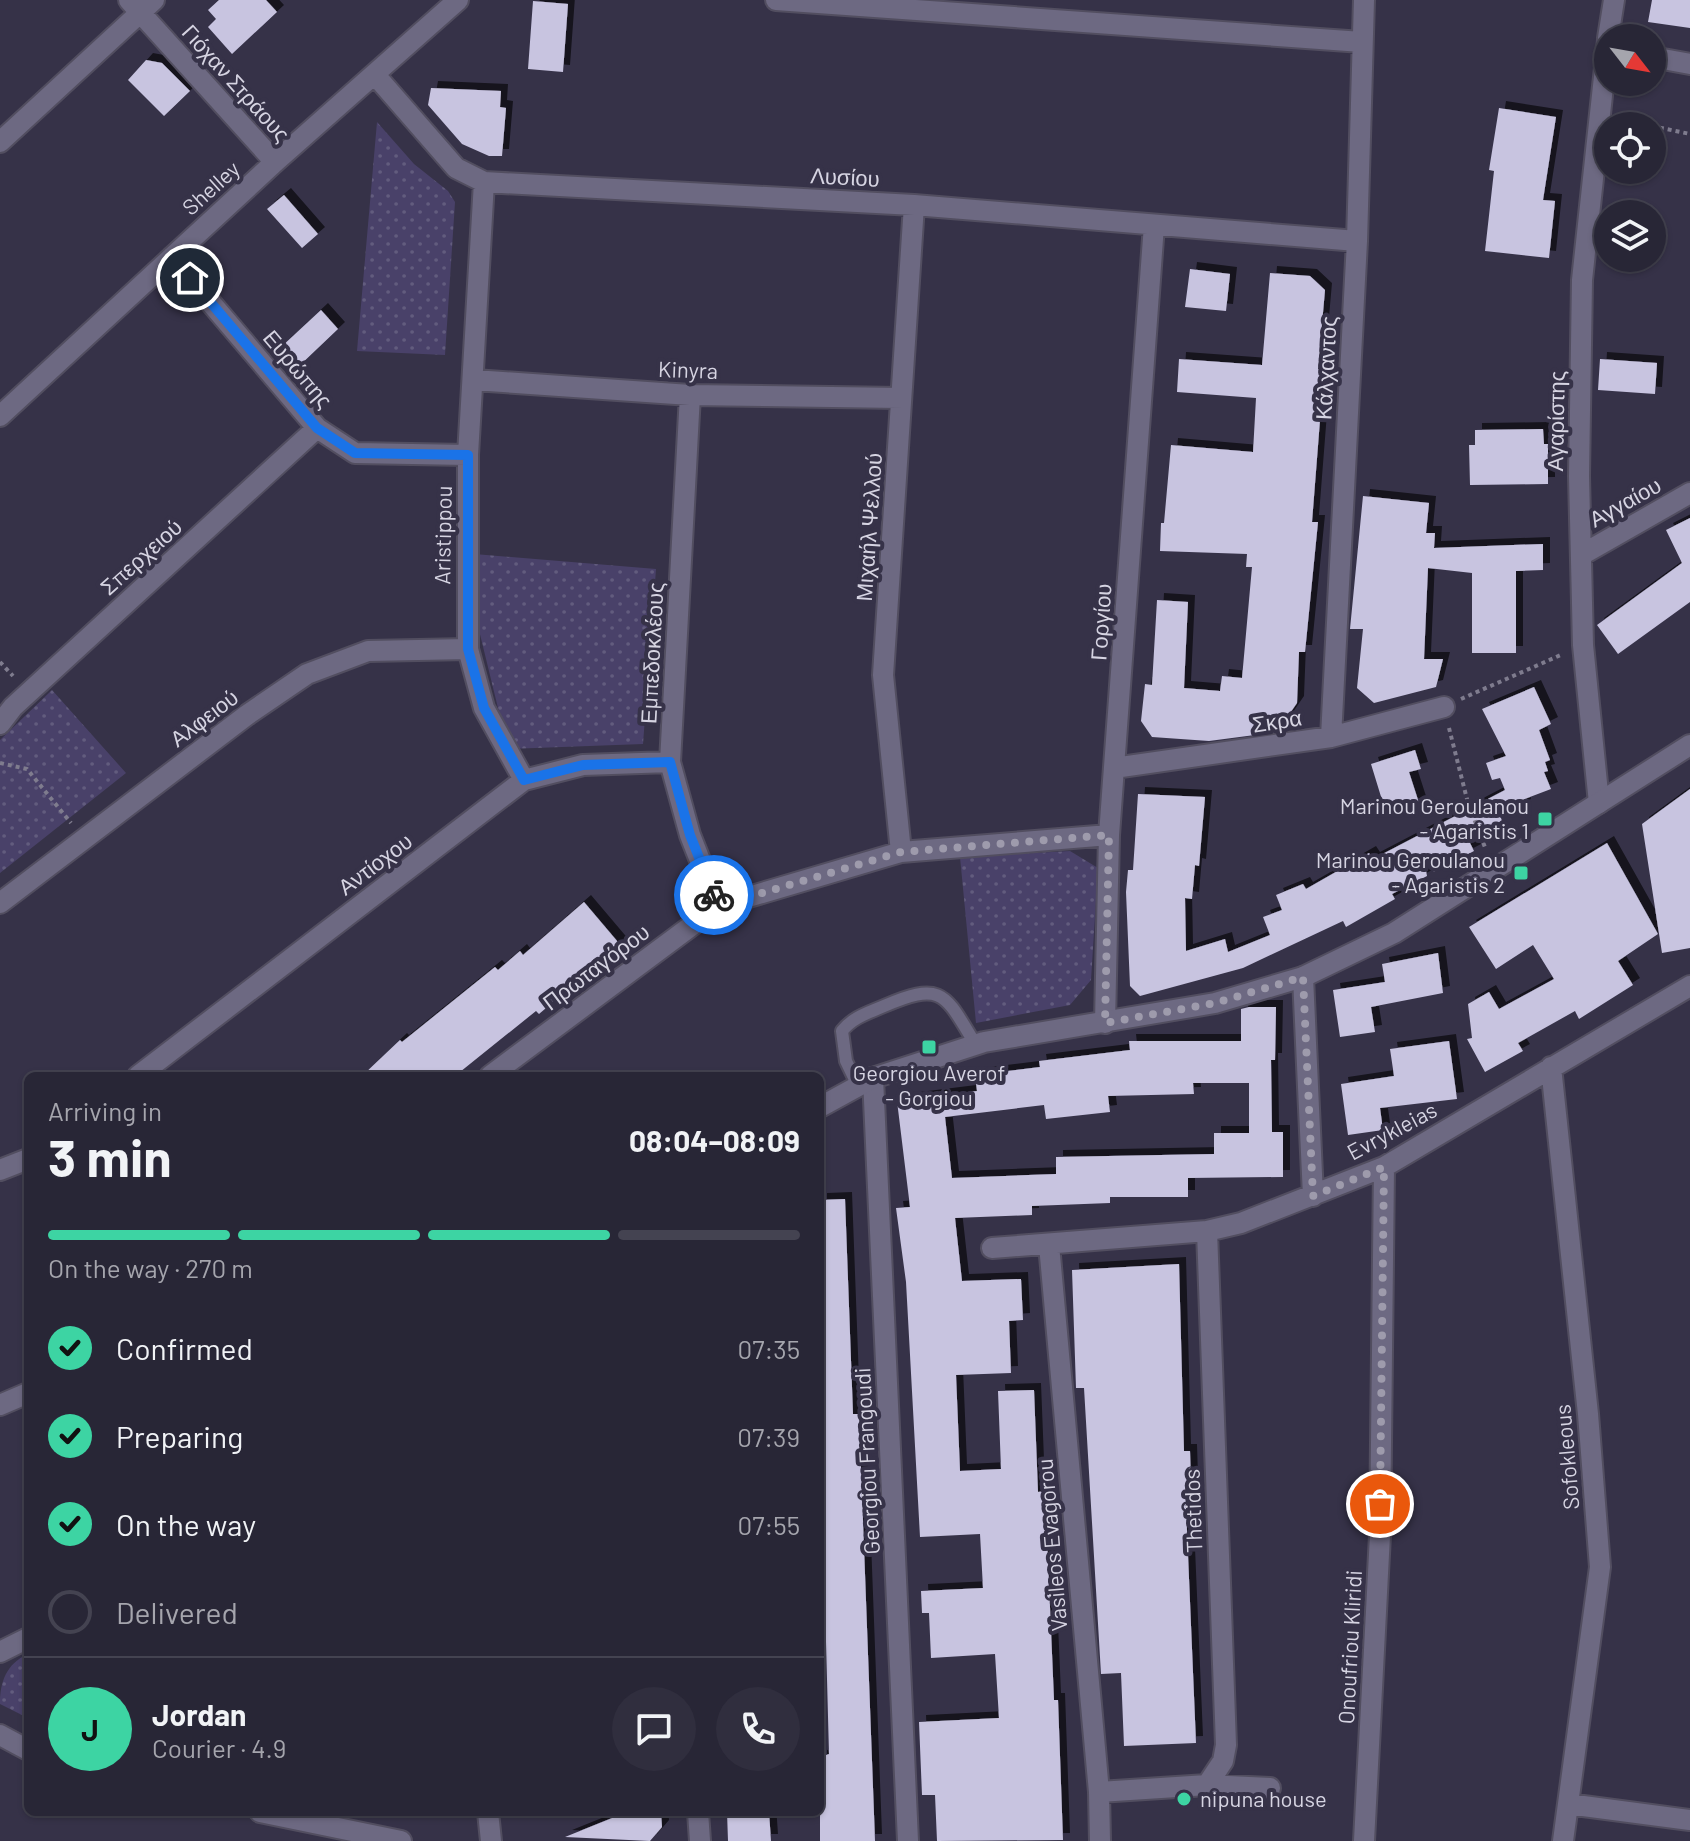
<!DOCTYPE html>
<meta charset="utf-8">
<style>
body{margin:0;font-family:Barlow,sans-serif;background:#302e3e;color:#f1f3f6;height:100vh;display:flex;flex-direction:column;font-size:30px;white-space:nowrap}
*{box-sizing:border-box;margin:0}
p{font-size:26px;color:#a5a5ad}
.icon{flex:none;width:44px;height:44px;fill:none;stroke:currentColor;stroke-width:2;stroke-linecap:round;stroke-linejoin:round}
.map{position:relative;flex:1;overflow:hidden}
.sheet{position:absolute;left:24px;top:1072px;width:800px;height:744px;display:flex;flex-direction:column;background:#282636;border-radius:12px;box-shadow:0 2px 6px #0004,0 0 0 2px #444351}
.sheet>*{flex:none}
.needle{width:52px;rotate:121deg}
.tools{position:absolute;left:1594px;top:24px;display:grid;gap:16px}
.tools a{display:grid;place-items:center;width:72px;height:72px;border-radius:50%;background:#282636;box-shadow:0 2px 6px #0004,0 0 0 2px #444351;font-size:40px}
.pin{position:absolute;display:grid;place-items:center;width:68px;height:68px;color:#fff;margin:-34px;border:4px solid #fff;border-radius:50%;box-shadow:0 2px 8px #0007}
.courier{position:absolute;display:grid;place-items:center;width:80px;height:80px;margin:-40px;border:6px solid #1a73e8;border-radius:50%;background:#fff;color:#222;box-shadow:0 2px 10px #0007}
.summary em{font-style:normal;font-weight:700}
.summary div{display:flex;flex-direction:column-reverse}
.summary{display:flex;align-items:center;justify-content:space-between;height:136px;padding:0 24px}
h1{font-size:52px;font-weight:700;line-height:60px}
.bar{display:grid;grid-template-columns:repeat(4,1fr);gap:12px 8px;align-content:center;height:96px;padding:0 24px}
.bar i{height:10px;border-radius:6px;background:#444351}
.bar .on{background:#3dd4a3}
.bar p{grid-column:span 4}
.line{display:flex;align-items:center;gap:20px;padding:0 24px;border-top:2px solid #444351}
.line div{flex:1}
.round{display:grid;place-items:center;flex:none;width:84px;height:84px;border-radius:42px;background:#302e3e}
ol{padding:0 24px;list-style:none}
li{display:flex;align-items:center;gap:24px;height:88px}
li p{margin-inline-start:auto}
li .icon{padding:8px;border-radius:50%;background:#3dd4a3;color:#111;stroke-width:4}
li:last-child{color:#a5a5ad}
li i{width:44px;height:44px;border:4px solid #444351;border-radius:50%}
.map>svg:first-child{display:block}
.grass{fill:url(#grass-dots)}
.building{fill:#c8c4e0;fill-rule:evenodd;filter:url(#shadow)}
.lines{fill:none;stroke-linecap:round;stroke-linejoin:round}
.lane-casing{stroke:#524e60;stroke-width:16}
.street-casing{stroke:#524e60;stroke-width:24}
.secondary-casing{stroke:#524e60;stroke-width:24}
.path{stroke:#7f7c8e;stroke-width:4;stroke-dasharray:4 4;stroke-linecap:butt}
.lane{stroke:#6d6982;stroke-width:12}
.street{stroke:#6d6982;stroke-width:20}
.secondary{stroke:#6d6982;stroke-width:20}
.done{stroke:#9e9bac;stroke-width:8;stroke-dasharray:0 14.4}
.route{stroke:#1a73e8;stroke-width:10}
.poi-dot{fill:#3dd4a3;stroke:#363248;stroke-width:3}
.labels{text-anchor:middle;stroke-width:8;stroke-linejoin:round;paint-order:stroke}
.street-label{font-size:22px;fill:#d6d4e2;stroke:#363248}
.poi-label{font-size:22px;fill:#d6d4e2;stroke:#363248;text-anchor:end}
</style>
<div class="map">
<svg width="1690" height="1841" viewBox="0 0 1690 1841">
<defs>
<pattern id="grass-dots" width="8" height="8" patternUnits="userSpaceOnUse" patternTransform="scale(2)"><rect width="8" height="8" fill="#494169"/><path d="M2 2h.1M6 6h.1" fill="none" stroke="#625c7e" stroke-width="1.8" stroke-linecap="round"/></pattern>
<filter id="shadow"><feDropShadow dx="7" dy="-7" stdDeviation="0" flood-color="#0009"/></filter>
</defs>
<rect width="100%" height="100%" fill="#363248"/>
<path class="grass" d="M 377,122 L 414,164 L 448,191 L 455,202 L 445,355 L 357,351 Z
M 474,554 L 656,569 L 643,744 L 508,749 L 478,626 Z
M 52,690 L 126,773 L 0,873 L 0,740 Z
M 1070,851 L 1098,868 L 1091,980 L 1070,1005 L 976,1023 L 960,857 Z
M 28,1654 L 28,1718 L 0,1704 C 0,1682 6,1664 28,1654 Z"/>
<path class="building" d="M 219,0 L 266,0 L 277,12 L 232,54 L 208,27 L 216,19 L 208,10 Z
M 1652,0 L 1690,0 L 1690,28 L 1648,22 Z
M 533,1 L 568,4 L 563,72 L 528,69 Z
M 146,60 L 162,63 L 190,91 L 164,116 L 128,80 Z
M 431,88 L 501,91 L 500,107 L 506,108 L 502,156 L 489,156 L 462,144 L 428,105 Z
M 1499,108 L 1556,117 L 1543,200 L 1555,201 L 1549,258 L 1485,251 L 1494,171 L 1489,170 Z
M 284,195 L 318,234 L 302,248 L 267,209 Z
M 1190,269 L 1230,274 L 1226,311 L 1185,307 Z
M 1270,273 L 1310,276 L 1325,290 L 1318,369 L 1324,369 L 1312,522 L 1318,522 L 1305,652 L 1299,652 L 1297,703 L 1277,732 L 1209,741 L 1152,737 L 1141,721 L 1145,684 L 1152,685 L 1157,600 L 1188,602 L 1184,688 L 1220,691 L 1222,676 L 1242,678 L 1252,567 L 1246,567 L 1247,554 L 1160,551 L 1161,523 L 1164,523 L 1171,445 L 1253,452 L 1256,398 L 1177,392 L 1179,359 L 1262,365 Z
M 321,310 L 338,329 L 297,368 L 279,349 Z
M 1600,359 L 1657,363 L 1655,394 L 1598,390 Z
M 1543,429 L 1544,444 L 1548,444 L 1548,484 L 1470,485 L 1469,445 L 1475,445 L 1475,430 Z
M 1363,496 L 1429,503 L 1426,533 L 1435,533 L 1434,548 L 1543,544 L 1543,570 L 1516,571 L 1516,653 L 1472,653 L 1472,573 L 1428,568 L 1424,659 L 1443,659 L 1436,687 L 1374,703 L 1357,688 L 1363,629 L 1350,629 Z
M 1690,518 L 1690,602 L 1618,654 L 1597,625 L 1682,563 L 1666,530 Z
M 1534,687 L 1551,724 L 1539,730 L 1550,760 L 1545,762 L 1548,771 L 1544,772 L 1551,789 L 1522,800 L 1524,806 L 1500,815 L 1502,821 L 1466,835 L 1474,851 L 1434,872 L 1423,855 L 1427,876 L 1392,894 L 1395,899 L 1346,927 L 1343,921 L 1243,968 L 1140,996 L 1130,986 L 1126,892 L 1128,870 L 1133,870 L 1138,794 L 1205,797 L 1199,866 L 1195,865 L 1192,899 L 1185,898 L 1186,951 L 1225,939 L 1228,952 L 1270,935 L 1263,917 L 1282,910 L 1276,895 L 1303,884 L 1306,889 L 1369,853 L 1373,859 L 1505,790 L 1500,778 L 1492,780 L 1486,763 L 1506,756 L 1482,709 Z
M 1415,750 L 1421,769 L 1409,772 L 1419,803 L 1386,813 L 1371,764 Z
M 1690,789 L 1690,948 L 1662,953 L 1642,824 Z
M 1607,843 L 1658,934 L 1618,961 L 1633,985 L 1579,1019 L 1575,1011 L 1518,1043 L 1523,1051 L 1485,1072 L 1467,1039 L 1472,1038 L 1468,1004 L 1489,992 L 1499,1009 L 1554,979 L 1533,945 L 1496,969 L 1469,927 Z
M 584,902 L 623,948 L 575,990 L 572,986 L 539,1014 L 536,1011 L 455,1076 L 362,1076 L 400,1040 L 402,1042 L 495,967 L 498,970 L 520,951 L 523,955 Z
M 1438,953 L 1443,993 L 1371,1007 L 1375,1032 L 1340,1037 L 1333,990 L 1385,982 L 1382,964 Z
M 1249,1007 L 1276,1007 L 1275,1060 L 1271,1060 L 1272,1132 L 1283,1132 L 1283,1177 L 1188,1178 L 1188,1197 L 1110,1197 L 1110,1203 L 1032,1206 L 1032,1215 L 955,1218 L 962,1281 L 1021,1279 L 1023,1320 L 1009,1321 L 1011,1373 L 956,1375 L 960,1471 L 1001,1469 L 998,1391 L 1034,1390 L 1038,1492 L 1045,1491 L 1054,1700 L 1058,1700 L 1063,1840 L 937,1841 L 935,1795 L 922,1795 L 919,1722 L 999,1718 L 995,1654 L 931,1658 L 929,1613 L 922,1613 L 921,1591 L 983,1588 L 980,1534 L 920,1537 L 906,1282 L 896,1208 L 910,1207 L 897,1101 L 977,1091 L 975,1075 L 1040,1067 L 1039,1061 L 1130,1050 L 1129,1041 L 1241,1041 L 1241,1009 ZM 1193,1083 L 1249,1083 L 1249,1133 L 1214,1133 L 1214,1154 L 1056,1157 L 1056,1174 L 952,1178 L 945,1117 L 1044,1105 L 1046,1119 L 1110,1112 L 1108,1096 L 1194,1094 Z
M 1449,1041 L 1457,1099 L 1380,1108 L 1383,1130 L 1348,1135 L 1341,1084 L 1394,1076 L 1390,1049 Z
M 845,1199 L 853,1414 L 859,1414 L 875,1841 L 820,1841 L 820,1757 L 829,1754 L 824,1567 L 820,1567 L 820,1200 Z
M 1179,1264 L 1184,1451 L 1190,1451 L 1191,1483 L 1185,1484 L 1196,1743 L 1124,1746 L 1121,1673 L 1101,1674 L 1084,1388 L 1076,1388 L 1072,1270 Z
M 627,1812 L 661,1812 L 662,1827 L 650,1841 L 565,1837 Z
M 727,1812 L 769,1812 L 771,1841 L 728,1841 Z"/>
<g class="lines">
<defs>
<path id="lane" d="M 858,1086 L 846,1061 L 842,1031 C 853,1017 868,1013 884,1006 C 944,980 945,995 976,1045"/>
<path id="street" d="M 129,0 L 275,162
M 776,0 L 1362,42
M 1608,38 L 1614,0
M 1652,57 L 1690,64
M 376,76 L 456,168 L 484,182 L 914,205 L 1357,241
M 0,142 L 154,0
M 484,182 L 468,455 L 468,649 L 484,708 L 524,780
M 172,257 L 317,428 L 355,453 L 468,455
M 474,380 L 690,395 L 901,398
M 690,395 L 670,762 L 690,835 L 718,906
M 0,416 L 275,162 L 458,0
M 1583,554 L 1690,493
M 0,724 L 13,707 L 317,428
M 1331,737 L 1357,241 L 1364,0
M 1114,768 L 1331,737 L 1444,707
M 1599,803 L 1583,645 L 1579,476 L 1582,280 L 1608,40
M 901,852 L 883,675 L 914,205
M 0,903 L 247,715 L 307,674 L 368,651 L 468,649
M 1303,977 L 1313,1196
M 1105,1023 L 1109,835 L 1154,225
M 1551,1067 L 1588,1414 L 1600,1567 L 1563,1841
M 138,1076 L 524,780 L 583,765 L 670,762
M 490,1076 L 718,906 L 901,852 L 1109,835
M 873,1078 L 908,1841
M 0,1170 L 28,1159
M 1049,1245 L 1099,1792 L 1100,1841
M 992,1248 L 1207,1231 L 1241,1223 L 1384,1167 L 1690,986
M 0,1405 L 28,1393
M 0,1735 L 28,1750
M 1207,1785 L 1223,1761 L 1226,1745 L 1207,1231
M 1099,1792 L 1207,1785 L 1270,1788
M 1568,1804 L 1690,1820
M 260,1812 L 401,1841
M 488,1812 L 491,1841
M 698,1812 L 700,1841
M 1364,1841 L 1380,1535 L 1384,1167"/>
<path id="secondary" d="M 820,1107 L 873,1078 L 984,1042 L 1215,1003 L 1303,977 L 1394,933 L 1690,745
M 0,1652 L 28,1638"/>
</defs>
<use href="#lane" class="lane-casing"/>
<use href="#street" class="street-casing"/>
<use href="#secondary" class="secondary-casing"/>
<path class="path" d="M 1622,120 L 1651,126
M 1652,126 L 1690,134
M 0,662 L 13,676
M 1461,699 L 1563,654
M 1449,728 L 1468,803 L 1486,850
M 0,763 L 27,769 L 71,823"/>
<use href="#lane" class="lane"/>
<use href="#street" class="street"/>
<use href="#secondary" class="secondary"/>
</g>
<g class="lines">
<path class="done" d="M 714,895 L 718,906 L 901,852 L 1109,835 L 1105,1023 L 1215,1003 L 1303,977 L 1313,1196 L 1384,1167 L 1380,1504"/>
<path class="route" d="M 190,278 L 317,428 L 355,453 L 468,455 L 468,649 L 484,708 L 524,780 L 583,765 L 670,762 L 690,835 L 714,895"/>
</g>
<g class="poi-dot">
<rect x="1537" y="811" width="16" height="16" rx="4"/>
<rect x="1513" y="865" width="16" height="16" rx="4"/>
<rect x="921" y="1039" width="16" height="16" rx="4"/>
<circle cx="1184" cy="1799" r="8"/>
</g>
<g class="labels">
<g class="street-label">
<text transform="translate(236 83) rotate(48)" y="8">Γιόχαν Στράους</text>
<text transform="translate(845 177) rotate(3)" y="8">Λυσίου</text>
<text transform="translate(211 188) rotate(-42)" y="8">Shelley</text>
<text transform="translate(1326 368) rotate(-87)" y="8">Κάλχαντος</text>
<text transform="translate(298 369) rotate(50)" y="8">Ευρώπης</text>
<text transform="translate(688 370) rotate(2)" y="8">Kinyra</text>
<text transform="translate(1556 421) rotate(-89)" y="8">Αγαρίστης</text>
<text transform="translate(1625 502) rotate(-29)" y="8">Αγγαίου</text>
<text transform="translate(869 527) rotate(-86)" y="8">Μιχαήλ Ψελλού</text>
<text transform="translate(443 535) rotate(-89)" y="8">Aristippou</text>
<text transform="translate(141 557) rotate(-42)" y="8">Σπερχειού</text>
<text transform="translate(1101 622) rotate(-86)" y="8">Γοργίου</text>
<text transform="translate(652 653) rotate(-87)" y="8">Εμπεδοκλέους</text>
<text transform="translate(204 718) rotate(-37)" y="8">Αλφειού</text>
<text transform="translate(1277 721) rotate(-9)" y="8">Σκρα</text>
<text transform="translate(375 864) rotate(-37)" y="8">Αντίοχου</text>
<text transform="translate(596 967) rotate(-37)" y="8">Πρωταγόρου</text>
<text transform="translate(1392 1131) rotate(-28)" y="8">Evrykleias</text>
<text transform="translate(1567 1457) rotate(-95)" y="8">Sofokleous</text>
<text transform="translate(867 1461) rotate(-93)" y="8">Georgiou Frangoudi</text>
<text transform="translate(1193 1511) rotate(-92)" y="8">Thetidos</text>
<text transform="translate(1052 1545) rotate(-95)" y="8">Vasileos Evagorou</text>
<text transform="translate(1350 1647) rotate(-87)" y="8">Onoufriou Kliridi</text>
</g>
<g class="poi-label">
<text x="1529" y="814">Marinou Geroulanou<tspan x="1529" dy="25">- Agaristis 1</tspan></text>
<text x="1505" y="868">Marinou Geroulanou<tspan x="1505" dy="25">- Agaristis 2</tspan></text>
<text x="929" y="1081" text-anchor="middle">Georgiou Averof<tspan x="929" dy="25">- Gorgiou</tspan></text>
<text x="1200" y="1807" text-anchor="start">nipuna house</text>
</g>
</g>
</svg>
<div class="tools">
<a><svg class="needle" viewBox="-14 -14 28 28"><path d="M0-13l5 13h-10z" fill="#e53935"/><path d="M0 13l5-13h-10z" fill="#a5a5ad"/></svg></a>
<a><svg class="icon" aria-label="locate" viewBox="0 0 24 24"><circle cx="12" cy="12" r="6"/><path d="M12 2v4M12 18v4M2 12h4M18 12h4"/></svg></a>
<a><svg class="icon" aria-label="layers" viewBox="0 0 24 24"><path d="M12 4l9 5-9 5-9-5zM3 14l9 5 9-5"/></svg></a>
</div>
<div class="pin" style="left:1380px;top:1504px;background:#ea580c"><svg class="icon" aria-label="bag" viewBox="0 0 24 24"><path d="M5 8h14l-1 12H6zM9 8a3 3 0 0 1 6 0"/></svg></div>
<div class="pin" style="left:190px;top:278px;background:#1f2937"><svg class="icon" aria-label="home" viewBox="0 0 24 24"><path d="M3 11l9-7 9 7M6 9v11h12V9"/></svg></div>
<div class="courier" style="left:714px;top:895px"><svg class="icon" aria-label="bike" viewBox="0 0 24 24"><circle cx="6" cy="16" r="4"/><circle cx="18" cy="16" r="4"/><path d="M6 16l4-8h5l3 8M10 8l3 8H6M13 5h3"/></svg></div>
<section class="sheet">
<div class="summary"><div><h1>3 min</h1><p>Arriving in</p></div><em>08:04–08:09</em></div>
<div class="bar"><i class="on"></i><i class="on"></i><i class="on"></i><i></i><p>On the way · 270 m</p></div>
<ol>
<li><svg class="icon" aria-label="check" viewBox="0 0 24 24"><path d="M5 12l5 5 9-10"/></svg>Confirmed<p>07:35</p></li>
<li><svg class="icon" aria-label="check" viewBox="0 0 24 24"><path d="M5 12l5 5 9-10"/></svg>Preparing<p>07:39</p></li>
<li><svg class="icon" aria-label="check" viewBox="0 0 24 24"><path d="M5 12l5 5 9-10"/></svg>On the way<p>07:55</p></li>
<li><i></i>Delivered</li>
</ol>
<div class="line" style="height:144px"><b class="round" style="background:#3dd4a3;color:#111">J</b><div><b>Jordan</b><p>Courier · 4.9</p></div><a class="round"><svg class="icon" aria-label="chat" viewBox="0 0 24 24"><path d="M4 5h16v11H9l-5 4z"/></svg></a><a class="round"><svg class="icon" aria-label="phone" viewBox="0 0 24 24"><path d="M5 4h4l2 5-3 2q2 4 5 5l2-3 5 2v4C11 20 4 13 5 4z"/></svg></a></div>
</section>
</div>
